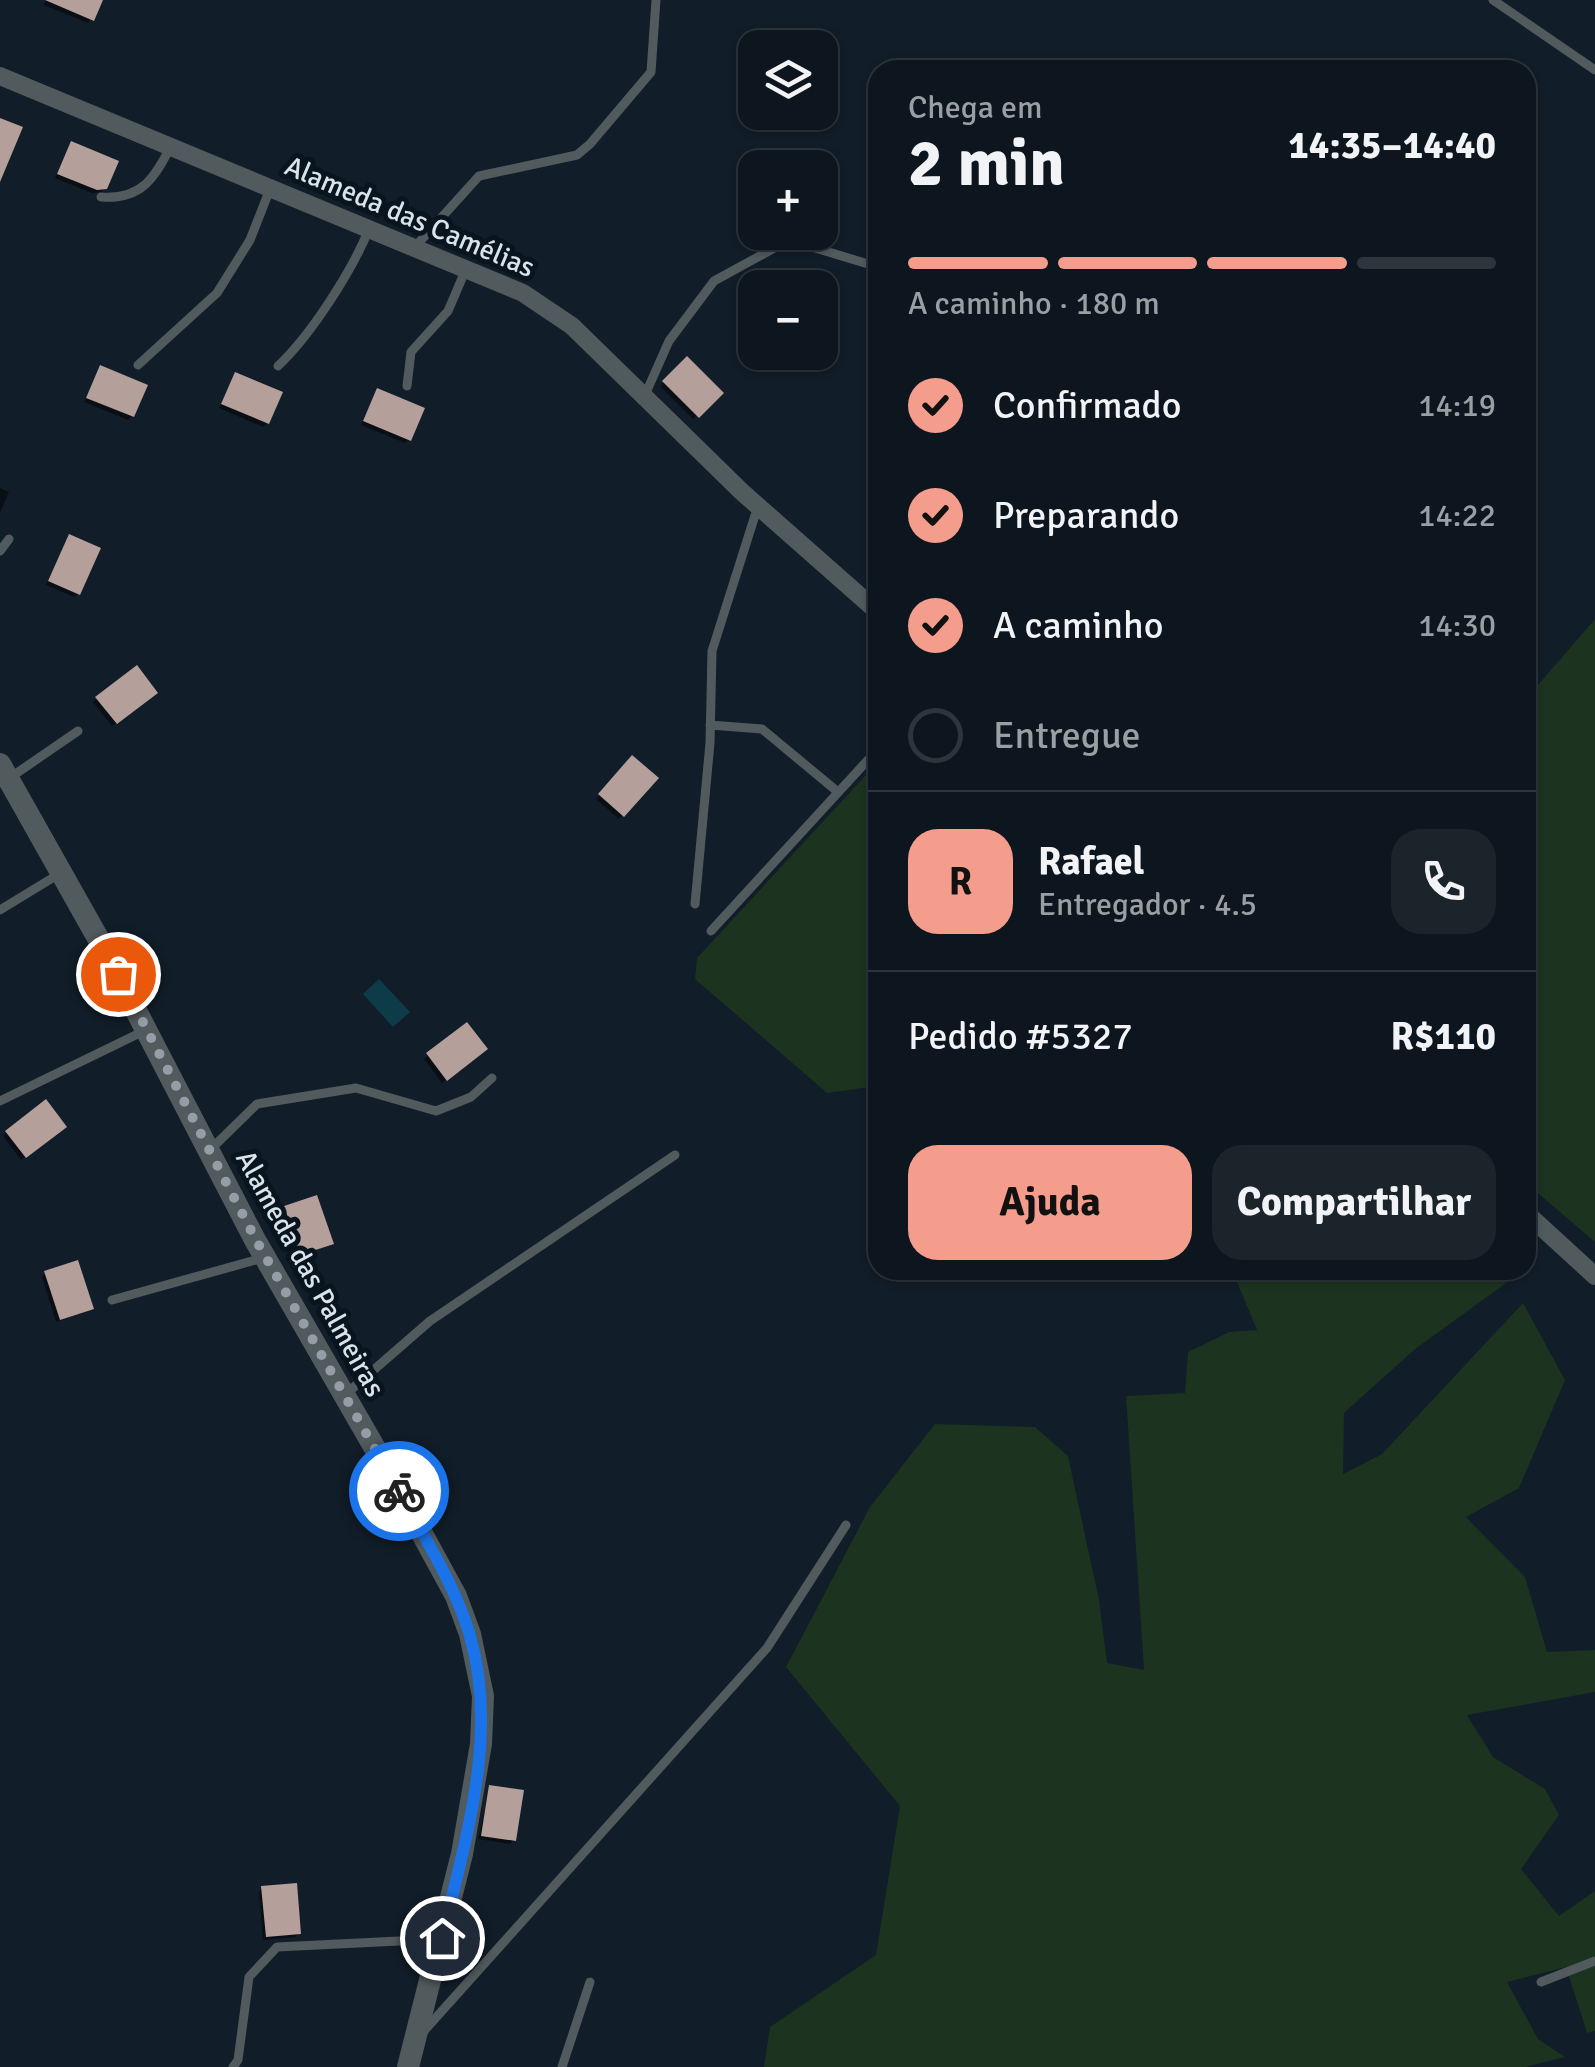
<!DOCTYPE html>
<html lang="pt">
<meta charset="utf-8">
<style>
body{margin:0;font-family:Signika,sans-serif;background:#1b232b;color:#f1f3f6;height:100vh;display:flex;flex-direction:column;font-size:38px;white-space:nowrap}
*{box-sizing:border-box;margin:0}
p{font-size:32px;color:#9a9fa4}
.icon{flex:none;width:55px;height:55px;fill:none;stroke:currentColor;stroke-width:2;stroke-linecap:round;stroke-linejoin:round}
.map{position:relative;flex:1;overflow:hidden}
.sheet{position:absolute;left:868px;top:60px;width:668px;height:1220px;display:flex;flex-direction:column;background:#0d161e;border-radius:30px;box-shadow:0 2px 8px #0004,0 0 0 2px #2d353c}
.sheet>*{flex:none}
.buttons{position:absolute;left:738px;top:30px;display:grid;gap:20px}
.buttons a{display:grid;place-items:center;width:100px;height:100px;border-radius:20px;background:#0d161e;box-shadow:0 2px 8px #0004,0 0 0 2px #2d353c;font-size:50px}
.pin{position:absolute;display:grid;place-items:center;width:85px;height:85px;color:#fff;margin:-42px;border:5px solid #fff;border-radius:50%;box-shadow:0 2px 10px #0007}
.courier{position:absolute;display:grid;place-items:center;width:100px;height:100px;margin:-50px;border:8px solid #1a73e8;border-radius:50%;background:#fff;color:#222;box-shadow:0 2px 12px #0007}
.head em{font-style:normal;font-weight:800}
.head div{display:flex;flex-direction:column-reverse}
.head{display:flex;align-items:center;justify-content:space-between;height:170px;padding:0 40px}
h1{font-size:65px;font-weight:800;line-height:75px}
.bar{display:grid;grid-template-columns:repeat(4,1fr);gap:15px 10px;align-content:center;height:120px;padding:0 40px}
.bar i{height:12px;border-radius:8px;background:#2d353c}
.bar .current{background:#f49d8d}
.bar p{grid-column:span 4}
.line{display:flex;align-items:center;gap:25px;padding:0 40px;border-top:2px solid #2d353c}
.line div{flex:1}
.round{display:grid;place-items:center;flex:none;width:105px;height:105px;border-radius:30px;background:#1b232b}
ol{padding:0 40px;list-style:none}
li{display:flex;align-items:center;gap:30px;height:110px}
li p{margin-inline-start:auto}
li .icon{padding:10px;border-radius:50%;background:#f49d8d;color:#111;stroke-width:4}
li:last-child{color:#9a9fa4}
li i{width:55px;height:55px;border:5px solid #2d353c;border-radius:50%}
.cta{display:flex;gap:20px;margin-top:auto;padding:20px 40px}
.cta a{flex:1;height:115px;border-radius:30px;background:#f49d8d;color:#111;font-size:40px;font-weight:800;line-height:115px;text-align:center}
.cta a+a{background:#1b232b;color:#f1f3f6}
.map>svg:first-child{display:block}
.green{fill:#1b331f}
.water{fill:#0e3b48}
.shadow{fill:#0007}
.building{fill:#b59f9b}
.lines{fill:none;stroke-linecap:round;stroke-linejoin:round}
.service{stroke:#515a5d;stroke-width:9}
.minor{stroke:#515a5d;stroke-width:18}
.tertiary{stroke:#515a5d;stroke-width:22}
.done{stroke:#949ea6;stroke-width:10;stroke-dasharray:0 18}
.route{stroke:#1a73e8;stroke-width:12}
.labels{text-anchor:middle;stroke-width:10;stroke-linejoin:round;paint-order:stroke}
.street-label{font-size:28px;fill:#dae3ea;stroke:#08141e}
</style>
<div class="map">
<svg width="1595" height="2067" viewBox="0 0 1595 2067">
<rect width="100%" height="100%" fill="#111d28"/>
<path class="green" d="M 1595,619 L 1595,1242 L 1525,1182 L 1525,700 Z
M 877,763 L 877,1086 L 827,1093 L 695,979 L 697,958 Z
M 1232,1270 L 1473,1270 L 1506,1283 L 1414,1350 L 1344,1413 L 1343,1474 L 1382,1454 L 1523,1303 L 1565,1380 L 1519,1488 L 1466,1517 L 1525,1577 L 1547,1652 L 1595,1650 L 1595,1692 L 1467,1715 L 1493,1757 L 1545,1789 L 1559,1815 L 1521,1869 L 1559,1916 L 1595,1891 L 1595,2031 L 1587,2033 L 1566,1967 L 1507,1982 L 1538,2039 L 1565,2057 L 1525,2067 L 764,2067 L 770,2027 L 876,1955 L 900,1806 L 786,1667 L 870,1507 L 935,1424 L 1035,1427 L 1068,1456 L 1099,1600 L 1107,1663 L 1144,1670 L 1126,1396 L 1185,1393 L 1188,1352 L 1229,1332 L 1257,1330 Z"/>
<path class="water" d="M 379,979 L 410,1012 L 393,1027 L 363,994 Z"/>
<path class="shadow" d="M 46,0 L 100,0 L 88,23 L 44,5 Z
M 72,144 L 105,187 L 101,192 L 92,193 L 55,178 Z
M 687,360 L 720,393 L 693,419 L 660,386 Z
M 101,368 L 132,416 L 128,420 L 84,402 Z
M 236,375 L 267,423 L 263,427 L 219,408 Z
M 378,391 L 409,439 L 405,443 L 361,425 Z
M 0,488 L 9,492 L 0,513 Z
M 69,537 L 78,594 L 74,597 L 46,585 Z
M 151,696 L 112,726 L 93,702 L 97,699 Z
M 632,758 L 655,778 L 619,819 L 596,799 Z
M 466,1025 L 481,1053 L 442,1083 L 424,1059 Z
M 60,1130 L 21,1160 L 3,1136 L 6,1133 Z
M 285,1208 L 331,1243 L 296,1257 L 281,1212 Z
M 46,1273 L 91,1309 L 56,1322 L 42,1277 Z
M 490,1788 L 513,1840 L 510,1844 L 478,1839 Z
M 263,1888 L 299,1933 L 295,1937 L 263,1940 L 259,1892 Z"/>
<path class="building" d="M 45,0 L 103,0 L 94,21 Z
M 0,118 L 23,127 L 0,182 Z
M 71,141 L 119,161 L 107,189 L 97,190 L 57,174 Z
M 687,356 L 724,393 L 699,418 L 662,381 Z
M 100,365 L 148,385 L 134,417 L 86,398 Z
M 235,372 L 283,392 L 269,424 L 221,404 Z
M 377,388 L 425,408 L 411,441 L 363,421 Z
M 69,534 L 101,548 L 80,595 L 48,581 Z
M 137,665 L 158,693 L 117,724 L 95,697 Z
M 632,755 L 659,778 L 624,817 L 598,794 Z
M 467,1022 L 488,1049 L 447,1081 L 426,1053 Z
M 46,1099 L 67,1127 L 26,1158 L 5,1131 Z
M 317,1195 L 334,1244 L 300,1255 L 284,1206 Z
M 78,1260 L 94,1309 L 60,1320 L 44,1271 Z
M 489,1785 L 524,1790 L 516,1841 L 481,1836 Z
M 297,1883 L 301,1934 L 266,1937 L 261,1886 Z"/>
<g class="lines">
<path class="service" d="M 1493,0 L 1595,70
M 101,197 C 141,200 154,179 171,146
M 414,248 L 479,176 L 577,155 L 590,144 L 651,72 L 656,0
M 138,365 L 217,293 L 250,240 L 270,189
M 278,366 C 311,335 352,271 369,229
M 407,386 L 411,352 L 448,311 L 466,269
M 645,395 L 669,341 L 714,281 L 789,240 L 878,267
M 0,551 L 9,539
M 710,725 L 762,729 L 838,792
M 11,777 L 78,731
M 695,904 L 710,743 L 712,651 L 758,506
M 0,910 L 59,874
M 711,931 L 878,749
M 0,1101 L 144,1031
M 211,1149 L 257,1104 L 356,1088 L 436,1111 L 471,1097 L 492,1078
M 112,1300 L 263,1258
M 346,1394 L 430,1321 L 675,1155
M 1541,1982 L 1595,1961
M 424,2031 L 767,1648 L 846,1525
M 233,2067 L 238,2060 L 249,1977 L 277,1947 L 440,1939
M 562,2067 L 590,1982"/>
<path class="minor" d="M 0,76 L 523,293 L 572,326 L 742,492 L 878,612
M 1525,1212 L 1595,1276"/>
<path class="tertiary" d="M 0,764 L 103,947 L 255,1240 L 384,1464 L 456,1596 L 470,1634 L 483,1696 L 481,1744 L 462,1854 L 408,2067"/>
</g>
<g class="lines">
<path class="done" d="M 118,974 L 256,1240 L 399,1491"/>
<path class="route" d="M 399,1491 C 424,1538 455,1584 470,1636 C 499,1736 465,1840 442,1938"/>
</g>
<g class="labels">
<g class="street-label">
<text transform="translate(410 216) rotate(23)" y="10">Alameda das Camélias</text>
<text transform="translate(311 1273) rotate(61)" y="10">Alameda das Palmeiras</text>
</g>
</g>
</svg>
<div class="buttons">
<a><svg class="icon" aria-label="layers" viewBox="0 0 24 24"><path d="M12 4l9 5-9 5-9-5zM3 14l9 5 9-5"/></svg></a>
<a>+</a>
<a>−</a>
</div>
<div class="pin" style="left:118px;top:974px;background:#ea580c"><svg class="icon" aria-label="bag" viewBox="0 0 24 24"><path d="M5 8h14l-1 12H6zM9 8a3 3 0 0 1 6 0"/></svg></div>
<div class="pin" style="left:442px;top:1938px;background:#1f2937"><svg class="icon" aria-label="home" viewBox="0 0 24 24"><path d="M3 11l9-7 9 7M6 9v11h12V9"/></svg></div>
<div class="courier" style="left:399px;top:1491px"><svg class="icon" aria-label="bike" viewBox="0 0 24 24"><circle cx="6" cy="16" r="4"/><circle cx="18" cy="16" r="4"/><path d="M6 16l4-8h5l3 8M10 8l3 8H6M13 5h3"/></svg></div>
<section class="sheet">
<div class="head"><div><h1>2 min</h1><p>Chega em</p></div><em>14:35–14:40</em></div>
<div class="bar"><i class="current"></i><i class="current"></i><i class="current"></i><i></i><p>A caminho · 180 m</p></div>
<ol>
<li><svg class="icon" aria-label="check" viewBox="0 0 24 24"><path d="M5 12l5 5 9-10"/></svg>Confirmado<p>14:19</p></li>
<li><svg class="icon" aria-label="check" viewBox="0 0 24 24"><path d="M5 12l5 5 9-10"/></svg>Preparando<p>14:22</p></li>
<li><svg class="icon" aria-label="check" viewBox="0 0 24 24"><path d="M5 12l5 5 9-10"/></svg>A caminho<p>14:30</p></li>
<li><i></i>Entregue</li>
</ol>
<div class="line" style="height:180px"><b class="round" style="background:#f49d8d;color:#111">R</b><div><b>Rafael</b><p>Entregador · 4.5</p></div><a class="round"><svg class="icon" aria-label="phone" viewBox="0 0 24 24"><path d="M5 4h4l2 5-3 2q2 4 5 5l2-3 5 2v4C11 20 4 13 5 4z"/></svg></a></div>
<div class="line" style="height:130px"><div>Pedido #5327</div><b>R$110</b></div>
<div class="cta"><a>Ajuda</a><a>Compartilhar</a></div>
</section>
</div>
